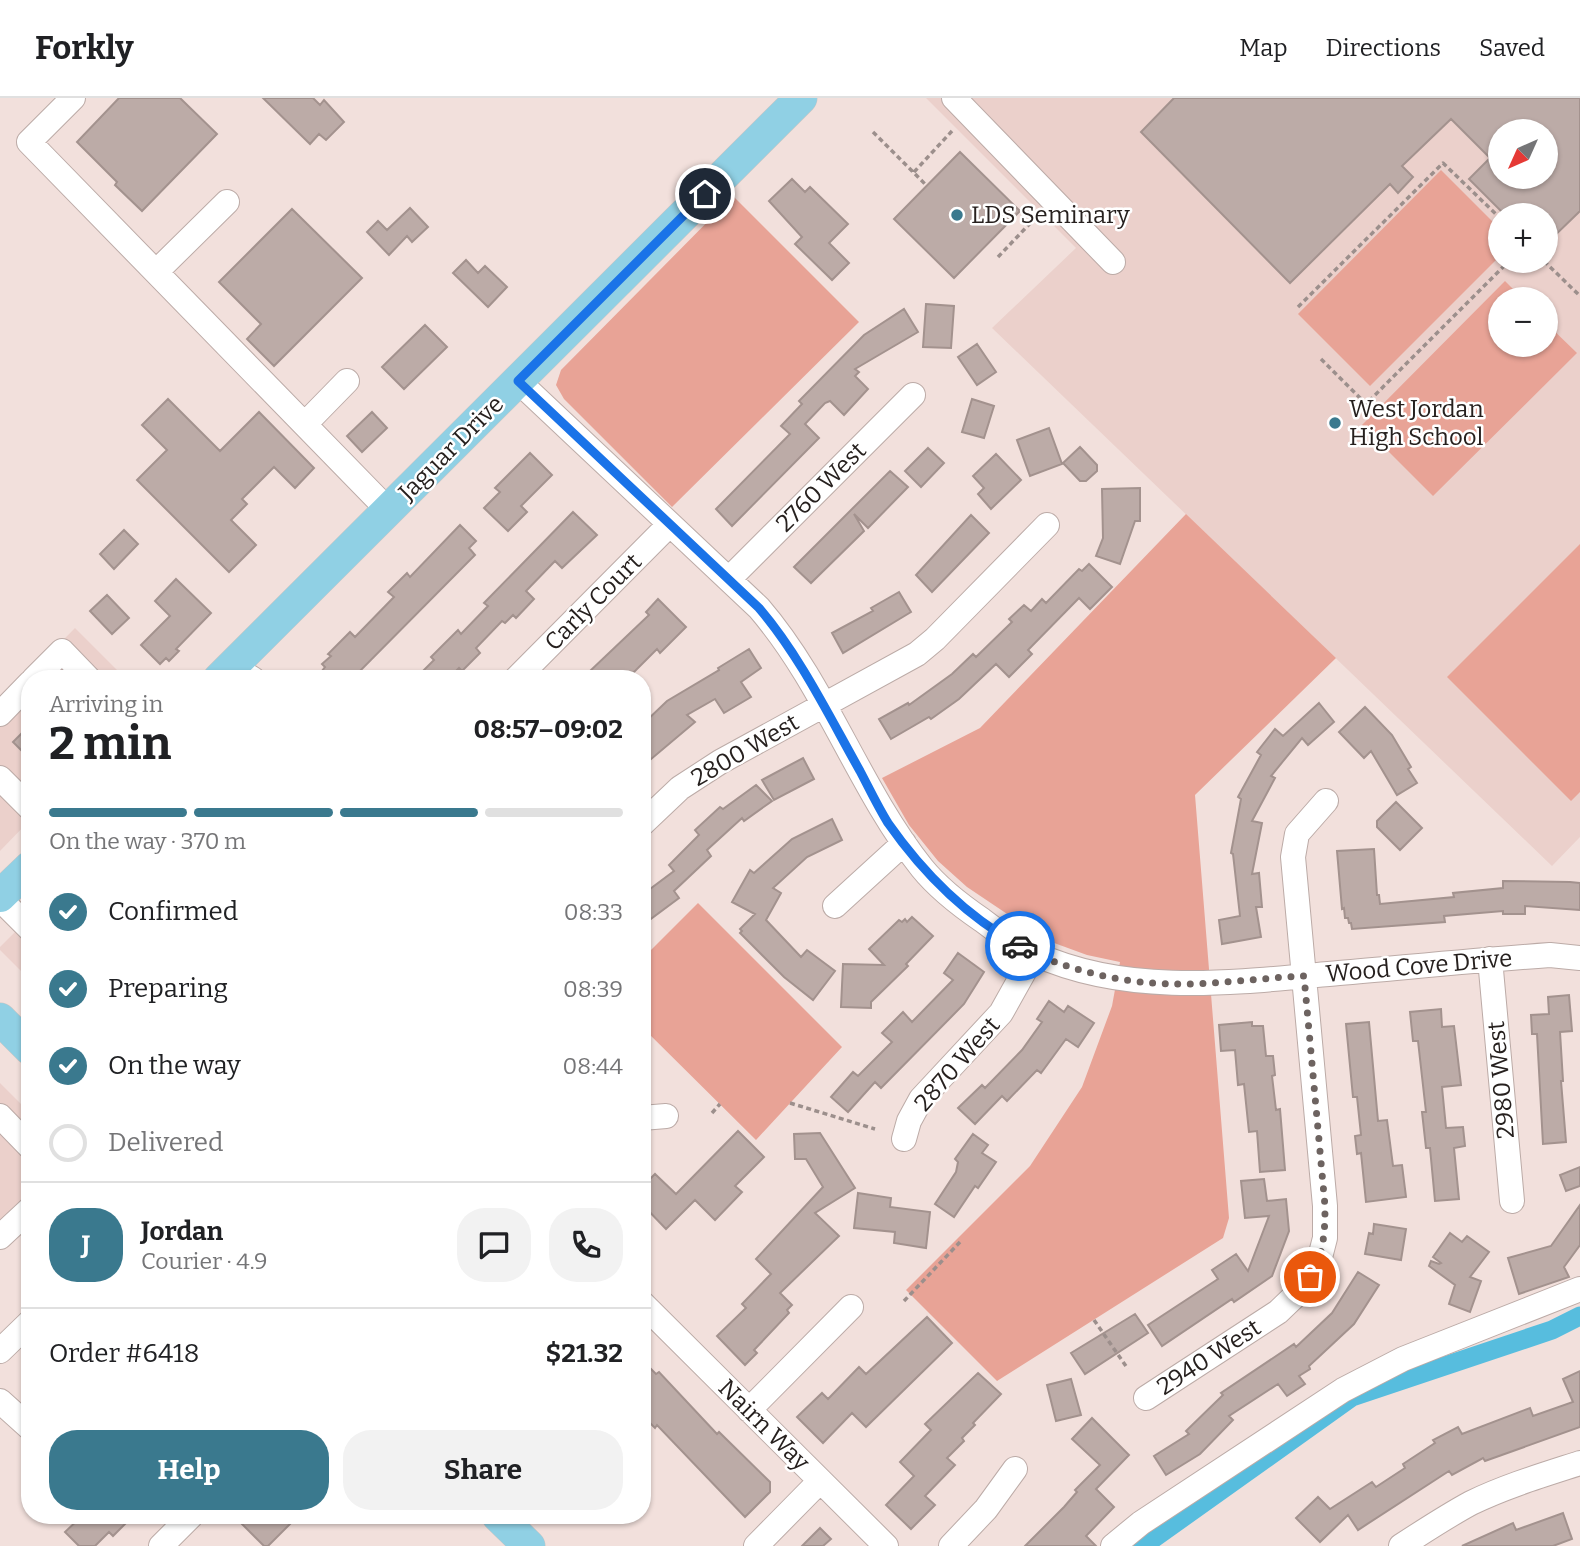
<!DOCTYPE html>
<meta charset="utf-8">
<style>
body{margin:0;font-family:Bitter,serif;background:#f2f2f2;color:#202124;height:100vh;display:flex;flex-direction:column;font-size:26px;white-space:nowrap}
*{box-sizing:border-box;margin:0}
p{font-size:23px;color:#757577}
.icon{flex:none;width:38px;height:38px;fill:none;stroke:currentColor;stroke-width:2;stroke-linecap:round;stroke-linejoin:round}
.map{position:relative;flex:1;overflow:hidden}
.side{position:absolute;left:21px;top:572px;width:630px;height:854px;display:flex;flex-direction:column;background:#fff;border-radius:28px;box-shadow:0 2px 5px #0004}
.side>*{flex:none}
.needle{width:46px;rotate:225deg}
.tools{position:absolute;left:1488px;top:21px;display:grid;gap:14px}
.tools a{display:grid;place-items:center;width:70px;height:70px;border-radius:50%;background:#fff;box-shadow:0 2px 5px #0004;font-size:35px}
.pin{position:absolute;display:grid;place-items:center;width:60px;height:60px;color:#fff;margin:-30px;border:4px solid #fff;border-radius:50%;box-shadow:0 2px 7px #0007}
.courier{position:absolute;display:grid;place-items:center;width:70px;height:70px;margin:-35px;border:5px solid #1a73e8;border-radius:50%;background:#fff;color:#222;box-shadow:0 2px 9px #0007}
.summary em{font-style:normal;font-weight:700}
.summary div{display:flex;flex-direction:column-reverse}
.summary{display:flex;align-items:center;justify-content:space-between;height:119px;padding:0 28px}
h1{font-size:46px;font-weight:700;line-height:52px}
.bar{display:grid;grid-template-columns:repeat(4,1fr);gap:10px 7px;align-content:center;height:84px;padding:0 28px}
.bar i{height:9px;border-radius:5px;background:#e0e0e0}
.bar .current{background:#3a798e}
.bar p{grid-column:span 4}
.line{display:flex;align-items:center;gap:18px;padding:0 28px;border-top:2px solid #e0e0e0}
.line div{flex:1}
.round{display:grid;place-items:center;flex:none;width:74px;height:74px;border-radius:28px;background:#f2f2f2}
ol{padding:0 28px;list-style:none}
li{display:flex;align-items:center;gap:21px;height:77px}
li p{margin-inline-start:auto}
li .icon{padding:7px;border-radius:50%;background:#3a798e;color:#fff;stroke-width:4}
li:last-child{color:#757577}
li i{width:38px;height:38px;border:4px solid #e0e0e0;border-radius:50%}
.button{display:flex;gap:14px;margin-top:auto;padding:14px 28px}
.button a{flex:1;height:80px;border-radius:28px;background:#3a798e;color:#fff;font-size:28px;font-weight:700;line-height:80px;text-align:center}
.button a+a{background:#f2f2f2;color:#202124}
header{display:flex;align-items:center;gap:42px;box-sizing:border-box;height:98px;padding:0 35px;background:#fff;border-bottom:2px solid #e0e0e0}
header strong{font-size:33px}
nav{display:flex;gap:38px;margin-inline-start:auto;font-size:24px}
.map>svg:first-child{display:block}
.built{fill:#ebd0cb;fill-rule:evenodd}
.green{fill:#e8a396}
.lines{fill:none;stroke-linecap:round;stroke-linejoin:round}
.canal{stroke:#57bdde;stroke-width:19}
.building{fill:#bcaba7;stroke:#a3928e;stroke-width:2;fill-rule:evenodd}
.minor-casing{stroke:#bcaba7;stroke-width:26}
.major-casing{stroke:#c7c5c4;stroke-width:33}
.path{stroke:#9c8f8c;stroke-width:3.5;stroke-dasharray:5 3.5;stroke-linecap:butt}
.minor{stroke:#fff;stroke-width:24}
.major{stroke:#90d0e4;stroke-width:32}
.done{stroke:#6d6360;stroke-width:7;stroke-dasharray:0 12.6}
.route{stroke:#1a73e8;stroke-width:9}
.poi-dot{fill:#3a798e;stroke:#fff;stroke-width:2.5}
.labels{text-anchor:middle;stroke-width:5;stroke-linejoin:round;paint-order:stroke}
.poi-label{font-size:24px;fill:#26201e;stroke:#fff;text-anchor:start}
.street-label{font-size:24px;fill:#26201e;stroke:#fff}
</style>
<header>
<strong>Forkly</strong>
<nav><a>Map</a><a>Directions</a><a>Saved</a></nav>
</header>
<div class="map">
<svg width="1580" height="1448" viewBox="0 0 1580 1448">
<rect width="100%" height="100%" fill="#f2e0dc"/>
<path class="built" d="M 926,0 L 1580,0 L 1580,739 L 1552,768 L 992,230 L 1076,150 ZM 1500,33 L 1545,33 L 1545,79 L 1500,79 ZM 1500,117 L 1545,117 L 1545,163 L 1500,163 ZM 1500,201 L 1545,201 L 1545,247 L 1500,247 Z
M 75,530 L 126,581 L 30,581 L 30,722 L 0,753 L 0,606 Z
M 30,819 L 30,882 L 0,852 L 0,849 Z
M 0,985 L 30,1015 L 30,1098 L 0,1127 Z"/>
<path class="green" d="M 1441,72 L 1500,131 L 1500,158 L 1370,288 L 1298,216 Z
M 733,98 L 859,224 L 672,409 L 564,301 L 556,287 L 561,272 Z
M 1505,183 L 1523,201 L 1500,201 L 1500,247 L 1545,247 L 1545,224 L 1577,255 L 1433,398 L 1362,327 Z
M 1186,416 L 1336,560 L 1195,697 L 1229,1120 L 1223,1140 L 997,1283 L 906,1192 L 1030,1068 L 1082,989 L 1112,908 L 1120,864 L 1087,857 L 1046,842 L 967,789 L 938,763 L 909,727 L 882,680 L 980,630 Z
M 1580,446 L 1580,694 L 1571,703 L 1447,579 Z
M 698,805 L 842,949 L 756,1042 L 642,929 L 642,861 Z"/>
<g class="lines">
<path class="canal" d="M 1143,1448 L 1352,1299 L 1552,1232 L 1580,1218"/>
</g>
<path class="building" d="M 119,0 L 180,0 L 217,36 L 142,113 L 115,87 L 117,84 L 77,44 Z
M 263,0 L 313,0 L 320,7 L 324,2 L 344,24 L 326,42 L 319,36 L 310,46 Z
M 1174,0 L 1580,0 L 1580,113 L 1545,147 L 1545,117 L 1505,117 L 1469,81 L 1490,60 L 1451,21 L 1402,68 L 1413,79 L 1398,95 L 1390,86 L 1290,185 L 1141,34 ZM 1500,33 L 1545,33 L 1545,79 L 1500,79 Z
M 960,54 L 1020,113 L 954,180 L 894,121 Z
M 792,81 L 805,94 L 810,89 L 848,126 L 829,145 L 849,165 L 832,182 L 795,146 L 802,139 L 769,103 Z
M 410,110 L 428,129 L 412,144 L 407,138 L 389,157 L 367,134 L 378,123 L 387,132 Z
M 292,111 L 362,180 L 274,268 L 247,241 L 261,226 L 219,184 Z
M 466,162 L 478,175 L 485,168 L 507,189 L 488,209 L 453,175 Z
M 926,206 L 954,208 L 951,250 L 923,249 Z
M 904,211 L 918,234 L 855,271 L 859,274 L 855,278 L 868,291 L 844,317 L 830,303 L 825,305 L 805,326 L 819,340 L 732,428 L 716,411 L 790,336 L 781,328 L 802,306 L 799,303 L 864,237 Z
M 425,227 L 447,249 L 404,291 L 382,269 Z
M 977,246 L 996,274 L 977,287 L 958,259 Z
M 168,301 L 220,353 L 259,314 L 314,370 L 295,390 L 274,369 L 242,401 L 247,406 L 231,422 L 256,447 L 229,474 L 137,382 L 167,352 L 142,327 Z
M 972,301 L 994,308 L 984,340 L 962,334 Z
M 372,314 L 387,330 L 362,354 L 347,338 Z
M 1049,330 L 1062,366 L 1030,378 L 1017,342 Z
M 1080,349 L 1097,367 L 1097,373 L 1086,383 L 1080,383 L 1063,365 Z
M 928,350 L 944,365 L 921,389 L 905,373 Z
M 530,355 L 552,377 L 521,408 L 527,414 L 508,433 L 484,410 L 500,394 L 495,390 Z
M 996,356 L 1021,382 L 991,411 L 978,396 L 984,390 L 973,378 Z
M 890,373 L 908,389 L 868,430 L 854,416 L 864,433 L 811,485 L 794,469 Z
M 1140,390 L 1140,423 L 1135,423 L 1120,466 L 1096,458 L 1103,440 L 1102,391 Z
M 573,414 L 597,437 L 562,470 L 555,463 L 526,493 L 534,501 L 516,520 L 513,517 L 505,525 L 502,523 L 476,550 L 480,555 L 462,573 L 459,570 L 448,581 L 415,581 L 434,562 L 431,559 L 458,532 L 461,536 L 488,508 L 484,505 Z
M 971,417 L 989,435 L 932,494 L 916,477 Z
M 460,427 L 476,443 L 469,450 L 475,457 L 352,581 L 330,581 L 322,573 L 325,569 L 322,566 L 331,558 L 328,556 L 350,534 L 355,539 L 394,499 L 388,494 L 407,475 L 410,479 Z
M 124,432 L 138,446 L 114,471 L 100,456 Z
M 1089,466 L 1112,489 L 1090,511 L 1079,500 L 1028,552 L 1032,556 L 1009,579 L 996,566 L 959,601 L 931,621 L 929,619 L 891,641 L 879,621 L 908,605 L 909,607 L 952,576 L 973,556 L 976,559 L 1012,524 L 1009,521 L 1024,507 L 1031,513 L 1042,501 L 1046,505 L 1079,471 L 1082,473 Z
M 176,481 L 211,515 L 176,551 L 179,553 L 169,563 L 166,560 L 160,566 L 141,547 L 170,518 L 155,503 Z
M 899,494 L 911,514 L 843,555 L 832,535 L 873,513 L 871,510 Z
M 107,497 L 129,520 L 112,536 L 90,513 Z
M 658,501 L 686,529 L 660,555 L 657,551 L 627,581 L 598,581 L 590,573 L 649,517 L 646,514 Z
M 749,551 L 761,570 L 741,584 L 751,599 L 724,615 L 715,601 L 687,617 L 695,624 L 650,662 L 642,654 L 642,627 L 667,603 L 719,572 L 718,570 Z
M 1319,605 L 1334,624 L 1308,647 L 1302,640 L 1271,678 L 1275,680 L 1252,723 L 1262,725 L 1252,776 L 1259,775 L 1262,809 L 1256,809 L 1261,839 L 1222,846 L 1219,822 L 1240,818 L 1233,756 L 1231,755 L 1241,701 L 1238,699 L 1261,657 L 1257,654 L 1275,631 L 1283,638 Z
M 1365,609 L 1392,637 L 1411,669 L 1408,671 L 1417,685 L 1397,697 L 1371,653 L 1364,660 L 1339,634 Z
M 30,627 L 30,661 L 13,644 Z
M 803,660 L 814,681 L 774,702 L 762,682 Z
M 756,687 L 772,703 L 744,723 L 742,720 L 707,752 L 711,758 L 674,793 L 679,800 L 648,823 L 642,815 L 642,797 L 674,773 L 669,767 L 699,737 L 695,732 L 720,709 L 723,711 Z
M 1396,704 L 1422,730 L 1400,752 L 1377,729 L 1377,723 Z
M 832,721 L 842,742 L 807,759 L 773,790 L 781,795 L 766,822 L 801,859 L 807,852 L 835,873 L 813,902 L 784,879 L 740,835 L 742,833 L 740,831 L 755,816 L 732,804 L 750,772 L 754,775 L 792,741 Z
M 1374,751 L 1377,797 L 1379,797 L 1380,806 L 1454,799 L 1453,795 L 1503,790 L 1503,783 L 1570,784 L 1580,785 L 1580,812 L 1525,808 L 1525,816 L 1503,816 L 1503,813 L 1444,818 L 1445,824 L 1352,831 L 1351,825 L 1349,825 L 1348,820 L 1345,820 L 1344,810 L 1342,811 L 1337,753 Z
M 912,819 L 933,838 L 906,866 L 908,868 L 871,904 L 871,910 L 841,909 L 843,866 L 884,867 L 869,851 L 899,822 L 902,824 L 905,821 L 907,824 Z
M 958,855 L 984,874 L 964,906 L 881,990 L 875,984 L 848,1014 L 831,999 L 853,974 L 858,978 L 892,944 L 882,935 L 903,914 L 912,924 L 953,882 L 944,875 Z
M 1569,897 L 1572,933 L 1560,934 L 1563,983 L 1561,983 L 1566,1044 L 1543,1046 L 1537,936 L 1532,936 L 1531,917 L 1549,916 L 1548,899 Z
M 1049,903 L 1064,914 L 1068,908 L 1094,925 L 1078,949 L 1066,941 L 1041,975 L 1037,972 L 1007,1003 L 1002,998 L 975,1026 L 958,1010 L 982,987 L 985,990 L 1022,952 L 1042,924 L 1037,921 Z
M 1441,911 L 1442,929 L 1454,928 L 1461,987 L 1442,989 L 1446,1030 L 1463,1029 L 1465,1048 L 1454,1050 L 1459,1101 L 1435,1103 L 1430,1050 L 1426,1050 L 1422,1014 L 1426,1014 L 1418,943 L 1413,943 L 1410,914 Z
M 1252,924 L 1252,928 L 1263,928 L 1266,958 L 1273,958 L 1275,977 L 1272,978 L 1276,1012 L 1280,1011 L 1285,1072 L 1260,1074 L 1257,1033 L 1249,1034 L 1244,986 L 1238,987 L 1235,952 L 1221,953 L 1219,927 Z
M 1369,924 L 1378,1023 L 1387,1022 L 1393,1068 L 1402,1067 L 1406,1099 L 1366,1104 L 1361,1055 L 1357,1056 L 1355,1038 L 1361,1037 L 1357,999 L 1353,999 L 1346,926 Z
M 738,1033 L 764,1059 L 735,1088 L 742,1094 L 715,1122 L 695,1102 L 666,1131 L 642,1106 L 642,1089 L 655,1076 L 676,1096 Z
M 820,1035 L 855,1090 L 815,1115 L 839,1138 L 780,1195 L 792,1207 L 787,1212 L 789,1215 L 754,1252 L 757,1255 L 745,1267 L 717,1238 L 746,1210 L 742,1206 L 771,1176 L 756,1161 L 823,1089 L 806,1061 L 795,1061 L 794,1036 Z
M 973,1036 L 988,1047 L 982,1055 L 996,1064 L 978,1090 L 975,1088 L 954,1119 L 935,1106 L 956,1074 L 958,1064 L 955,1061 Z
M 1580,1069 L 1580,1088 L 1566,1093 L 1560,1077 Z
M 1264,1081 L 1267,1103 L 1286,1101 L 1289,1133 L 1272,1178 L 1234,1204 L 1232,1201 L 1162,1248 L 1148,1227 L 1218,1181 L 1212,1172 L 1236,1156 L 1248,1173 L 1269,1118 L 1245,1120 L 1241,1083 Z
M 858,1095 L 891,1100 L 890,1109 L 930,1114 L 926,1150 L 894,1145 L 895,1134 L 854,1130 Z
M 1580,1107 L 1580,1147 L 1564,1169 L 1569,1179 L 1519,1196 L 1508,1160 L 1551,1148 Z
M 1374,1126 L 1406,1131 L 1401,1162 L 1365,1156 L 1369,1135 L 1373,1136 Z
M 1450,1135 L 1462,1144 L 1467,1138 L 1489,1154 L 1470,1179 L 1481,1183 L 1470,1214 L 1449,1206 L 1455,1187 L 1429,1168 L 1431,1163 L 1439,1166 L 1441,1165 L 1433,1159 Z
M 1358,1174 L 1379,1187 L 1354,1226 L 1309,1268 L 1310,1271 L 1299,1278 L 1305,1286 L 1287,1298 L 1278,1286 L 1229,1318 L 1233,1322 L 1200,1356 L 1166,1377 L 1154,1358 L 1189,1336 L 1186,1333 L 1223,1297 L 1221,1295 L 1294,1246 L 1296,1249 L 1332,1215 Z
M 1135,1216 L 1148,1235 L 1085,1276 L 1071,1255 Z
M 927,1219 L 952,1245 L 866,1329 L 852,1315 L 823,1345 L 797,1319 L 822,1295 L 828,1301 L 859,1269 L 866,1276 Z
M 642,1262 L 656,1276 L 659,1274 L 717,1336 L 719,1334 L 770,1384 L 770,1394 L 745,1419 L 657,1327 L 655,1330 L 642,1317 Z
M 1580,1273 L 1580,1329 L 1485,1363 L 1483,1360 L 1452,1377 L 1449,1373 L 1358,1432 L 1348,1417 L 1320,1444 L 1296,1420 L 1318,1399 L 1330,1411 L 1372,1384 L 1376,1389 L 1405,1370 L 1403,1366 L 1435,1345 L 1433,1342 L 1458,1329 L 1462,1336 L 1530,1310 L 1533,1318 L 1573,1304 L 1563,1281 Z
M 978,1275 L 1001,1296 L 973,1325 L 975,1327 L 962,1340 L 964,1343 L 947,1360 L 955,1367 L 925,1398 L 935,1407 L 911,1431 L 886,1407 L 914,1378 L 900,1364 L 931,1332 L 925,1326 Z
M 1071,1281 L 1081,1317 L 1056,1323 L 1047,1287 Z
M 1092,1320 L 1129,1357 L 1096,1391 L 1114,1409 L 1086,1438 L 1096,1448 L 1025,1448 L 1064,1409 L 1077,1394 L 1075,1392 L 1100,1367 L 1072,1341 Z
M 1563,1415 L 1572,1441 L 1553,1448 L 1462,1448 L 1513,1425 L 1516,1432 Z
M 82,1418 L 133,1418 L 113,1438 L 109,1434 L 95,1448 L 79,1448 L 65,1434 Z
M 234,1418 L 298,1418 L 268,1448 L 264,1448 Z
M 820,1430 L 831,1441 L 823,1448 L 802,1448 Z"/>
<g class="lines">
<defs>
<path id="minor" d="M 73,0 L 29,44 L 388,412
M 954,0 L 1113,164
M 156,174 L 227,104
M 518,283 L 759,510 C 826,588 858,689 922,770 C 939,791 960,807 982,822 C 999,835 1016,847 1035,856 C 1130,899 1239,884 1339,875 C 1409,869 1480,862 1550,857 L 1580,860
M 305,326 L 347,283
M 729,481 L 913,297
M 232,568 L 253,581
M 34,581 L 62,553 L 89,581
M 516,581 L 669,427
M 0,616 L 30,585
M 0,680 L 30,710
M 642,726 L 680,690 L 720,664 L 917,556 L 935,541 L 1047,427
M 0,801 L 30,831
M 835,808 L 904,745
M 1490,861 L 1512,1103
M 0,1018 L 30,1049
M 642,1020 L 666,1018
M 904,1041 L 909,1023 L 921,1001 L 1001,915 L 1034,856
M 0,1139 L 30,1111
M 642,1205 L 886,1448
M 0,1253 L 30,1224
M 1146,1300 L 1278,1214 L 1302,1191 L 1318,1167 L 1325,1140 L 1325,1108 L 1293,759 L 1297,736 L 1326,703
M 0,1303 L 30,1330
M 749,1312 L 851,1209
M 161,1448 L 191,1418
M 756,1448 L 820,1383
M 951,1448 L 986,1411 L 1015,1371
M 1113,1448 L 1141,1425 L 1343,1292 L 1403,1261 L 1580,1191
M 1401,1448 C 1424,1433 1447,1418 1471,1405 C 1506,1388 1543,1377 1580,1365"/>
<path id="major" d="M 219,581 L 801,0
M 0,798 L 30,769
M 0,921 L 30,951
M 498,1418 L 529,1448"/>
</defs>
<use href="#minor" class="minor-casing"/>
<use href="#major" class="major-casing"/>
<path class="path" d="M 873,34 L 927,88
M 914,74 L 952,33
M 998,159 L 1039,116
M 1544,163 L 1580,198
M 1298,209 L 1443,65 L 1500,120
M 1321,261 L 1366,306 L 1509,163
M 642,841 L 648,856
M 790,1005 L 875,1031
M 712,1015 L 720,1006
M 904,1203 L 960,1144
M 1094,1222 L 1128,1271"/>
<use href="#minor" class="minor"/>
<use href="#major" class="major"/>
</g>
<g class="lines">
<path class="done" d="M 1020,848 C 1061,871 1122,885 1170,886 C 1214,887 1260,880 1304,878 L 1325,1108 C 1325,1133 1324,1157 1310,1179"/>
<path class="route" d="M 705,96 L 518,283 L 759,510 C 800,558 829,618 860,673 C 869,690 878,709 888,725 C 923,775 966,818 1020,848"/>
</g>
<g class="poi-dot">
<circle cx="957" cy="117" r="7"/>
<circle cx="1335" cy="325" r="7"/>
</g>
<g class="labels">
<g class="poi-label">
<text x="971" y="125">LDS Seminary</text>
<text x="1349" y="319">West Jordan<tspan x="1349" dy="28">High School</tspan></text>
</g>
<g class="street-label">
<text transform="translate(451 350) rotate(-45)" y="8">Jaguar Drive</text>
<text transform="translate(821 389) rotate(-45)" y="8">2760 West</text>
<text transform="translate(593 504) rotate(-45)" y="8">Carly Court</text>
<text transform="translate(745 652) rotate(-30)" y="8">2800 West</text>
<text transform="translate(1419 868) rotate(-5)" y="8">Wood Cove Drive</text>
<text transform="translate(957 966) rotate(-49)" y="8">2870 West</text>
<text transform="translate(1501 982) rotate(-95)" y="8">2980 West</text>
<text transform="translate(1209 1259) rotate(-33)" y="8">2940 West</text>
<text transform="translate(764 1327) rotate(45)" y="8">Nairn Way</text>
</g>
</g>
</svg>
<div class="tools">
<a><svg class="needle" viewBox="-14 -14 28 28"><path d="M0-13l5 13h-10z" fill="#e53935"/><path d="M0 13l5-13h-10z" fill="#757577"/></svg></a>
<a>+</a>
<a>−</a>
</div>
<div class="pin" style="left:1310px;top:1179px;background:#ea580c"><svg class="icon" aria-label="bag" viewBox="0 0 24 24"><path d="M5 8h14l-1 12H6zM9 8a3 3 0 0 1 6 0"/></svg></div>
<div class="pin" style="left:705px;top:96px;background:#1f2937"><svg class="icon" aria-label="home" viewBox="0 0 24 24"><path d="M3 11l9-7 9 7M6 9v11h12V9"/></svg></div>
<div class="courier" style="left:1020px;top:848px"><svg class="icon" aria-label="car" viewBox="0 0 24 24"><path d="M5 17H2v-5l4-1 3-4h7l3 4 3 1v5h-3M9 17h6M6 11h13"/><circle cx="7" cy="17" r="2"/><circle cx="17" cy="17" r="2"/></svg></div>
<section class="side">
<div class="summary"><div><h1>2 min</h1><p>Arriving in</p></div><em>08:57–09:02</em></div>
<div class="bar"><i class="current"></i><i class="current"></i><i class="current"></i><i></i><p>On the way · 370 m</p></div>
<ol>
<li><svg class="icon" aria-label="check" viewBox="0 0 24 24"><path d="M5 12l5 5 9-10"/></svg>Confirmed<p>08:33</p></li>
<li><svg class="icon" aria-label="check" viewBox="0 0 24 24"><path d="M5 12l5 5 9-10"/></svg>Preparing<p>08:39</p></li>
<li><svg class="icon" aria-label="check" viewBox="0 0 24 24"><path d="M5 12l5 5 9-10"/></svg>On the way<p>08:44</p></li>
<li><i></i>Delivered</li>
</ol>
<div class="line" style="height:126px"><b class="round" style="background:#3a798e;color:#fff">J</b><div><b>Jordan</b><p>Courier · 4.9</p></div><a class="round"><svg class="icon" aria-label="chat" viewBox="0 0 24 24"><path d="M4 5h16v11H9l-5 4z"/></svg></a><a class="round"><svg class="icon" aria-label="phone" viewBox="0 0 24 24"><path d="M5 4h4l2 5-3 2q2 4 5 5l2-3 5 2v4C11 20 4 13 5 4z"/></svg></a></div>
<div class="line" style="height:91px"><div>Order #6418</div><b>$21.32</b></div>
<div class="button"><a>Help</a><a>Share</a></div>
</section>
</div>
